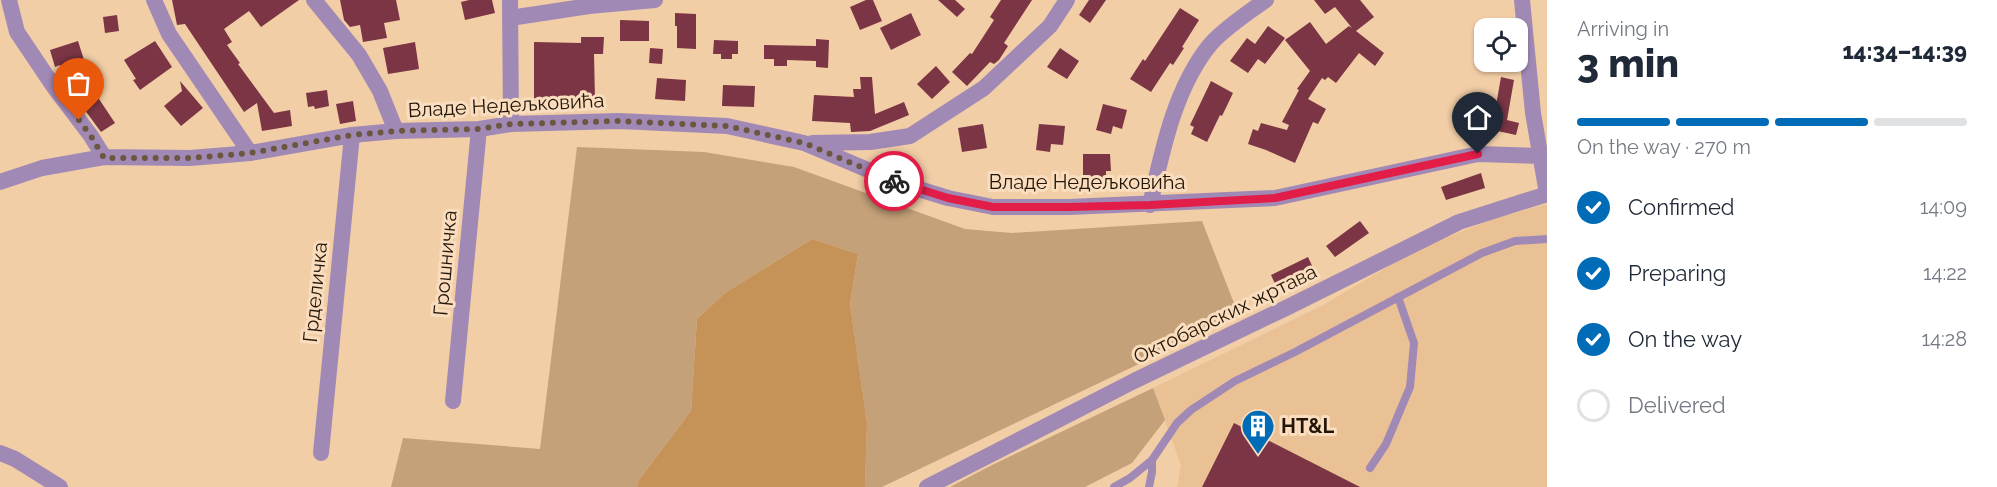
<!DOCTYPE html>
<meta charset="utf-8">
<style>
body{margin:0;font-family:Raleway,sans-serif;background:#f2f2f3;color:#1f2937;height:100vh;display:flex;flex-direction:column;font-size:22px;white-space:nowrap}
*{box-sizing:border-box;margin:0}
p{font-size:20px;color:#747a83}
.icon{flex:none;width:33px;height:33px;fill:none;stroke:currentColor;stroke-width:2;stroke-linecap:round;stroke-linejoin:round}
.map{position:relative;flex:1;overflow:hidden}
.panel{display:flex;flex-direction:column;background:#fff;width:450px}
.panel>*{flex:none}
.tools{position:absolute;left:1474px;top:18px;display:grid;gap:12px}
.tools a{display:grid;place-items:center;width:54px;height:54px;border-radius:12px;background:#fff;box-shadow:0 2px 4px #0004;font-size:30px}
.pin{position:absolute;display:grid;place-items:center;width:51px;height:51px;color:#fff;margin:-62px -26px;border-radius:50% 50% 50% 0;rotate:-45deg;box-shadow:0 0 6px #0007}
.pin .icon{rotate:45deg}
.courier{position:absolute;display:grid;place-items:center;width:60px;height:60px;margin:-30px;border:4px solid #e11d48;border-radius:50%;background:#fff;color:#222;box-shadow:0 2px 8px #0007}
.overview em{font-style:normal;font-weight:800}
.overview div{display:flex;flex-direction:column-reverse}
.overview{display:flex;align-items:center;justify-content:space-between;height:102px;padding:0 30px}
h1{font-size:39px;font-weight:800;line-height:45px}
.bar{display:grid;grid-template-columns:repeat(4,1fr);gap:9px 6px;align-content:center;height:72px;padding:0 30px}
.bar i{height:8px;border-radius:4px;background:#e0e1e3}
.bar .current{background:#006bb6}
.bar p{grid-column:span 4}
ol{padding:0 30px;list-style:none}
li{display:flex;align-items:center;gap:18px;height:66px}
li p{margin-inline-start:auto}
li .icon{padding:6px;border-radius:50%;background:#006bb6;color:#fff;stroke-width:4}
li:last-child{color:#747a83}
li i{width:33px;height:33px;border:3px solid #e0e1e3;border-radius:50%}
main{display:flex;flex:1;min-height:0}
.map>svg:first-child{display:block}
.built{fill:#eac194}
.green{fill:#c4a179}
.forest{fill:#c59257}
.building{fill:#7b3544}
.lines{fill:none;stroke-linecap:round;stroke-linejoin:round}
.service{stroke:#a189b6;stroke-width:8}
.minor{stroke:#a189b6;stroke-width:16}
.tertiary{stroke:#a189b6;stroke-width:16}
.done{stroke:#6b563f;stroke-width:6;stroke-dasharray:0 10.8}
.route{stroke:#e11d48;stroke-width:8}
.labels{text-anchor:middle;stroke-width:6;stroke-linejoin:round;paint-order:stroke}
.street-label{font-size:20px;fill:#231607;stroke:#faddbe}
.poi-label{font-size:20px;font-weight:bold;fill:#231607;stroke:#faddbe;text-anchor:start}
</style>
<main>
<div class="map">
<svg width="1547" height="487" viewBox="0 0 1547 487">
<rect width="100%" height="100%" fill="#f2cea7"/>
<path class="built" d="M 1547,204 L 1547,487 L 1177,487 L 1181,465 L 1153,388 L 1323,305 L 1418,249 L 1490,220 Z"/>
<path class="green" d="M 577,147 L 704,152 L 794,167 L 965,229 L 1012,233 L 1202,221 L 1239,316 L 882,487 L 865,487 L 867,423 L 850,304 L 858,254 L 812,239 L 725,293 L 697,319 L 691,411 L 639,480 L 637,487 L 391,487 L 403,438 L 540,449 Z
M 1153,388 L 1165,420 L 1132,463 L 1085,487 L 950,487 L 990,466 Z"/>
<path class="forest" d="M 812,239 L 858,254 L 850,304 L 867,423 L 865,487 L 637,487 L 639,480 L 691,411 L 697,319 L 725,293 Z"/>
<path class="building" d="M 172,0 L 299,0 L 261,27 L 249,11 L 224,29 L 232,42 L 227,45 L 240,63 L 238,64 L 274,113 L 290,110 L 292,126 L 262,131 L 257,103 L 244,112 L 185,24 L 177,25 Z
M 340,0 L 396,0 L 400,20 L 384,23 L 387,38 L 363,42 L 360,25 L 350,27 L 344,20 Z
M 469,0 L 492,0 L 495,13 L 465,20 L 461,2 Z
M 866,0 L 873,0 L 882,21 L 860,30 L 850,7 Z
M 938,0 L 955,0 L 965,9 L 957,17 Z
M 1001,0 L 1032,0 L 1004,43 L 1008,46 L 999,60 L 994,64 L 990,62 L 967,86 L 952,72 L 970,53 L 972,54 L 994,20 L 990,17 Z
M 1089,0 L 1106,0 L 1090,23 L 1079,15 Z
M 1314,0 L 1360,0 L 1374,17 L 1356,31 L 1384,53 L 1375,66 L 1359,53 L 1336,83 L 1328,77 L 1325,80 L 1322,78 L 1308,99 L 1326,109 L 1318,124 L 1313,122 L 1295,163 L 1266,150 L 1248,144 L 1253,129 L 1258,131 L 1261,123 L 1287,130 L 1289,125 L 1282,122 L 1299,90 L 1297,89 L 1310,71 L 1285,40 L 1310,22 L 1326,44 L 1349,26 L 1352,28 L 1335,7 L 1325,14 Z
M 1180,8 L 1199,20 L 1182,47 L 1184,48 L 1173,65 L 1170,63 L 1151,92 L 1130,79 L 1143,59 L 1145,61 Z
M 675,13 L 696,14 L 696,49 L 677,48 L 677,26 L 675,26 Z
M 911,13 L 921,35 L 891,50 L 880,28 Z
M 117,15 L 119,31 L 105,33 L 103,17 Z
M 620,20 L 649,21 L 649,41 L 620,41 Z
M 1268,26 L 1285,38 L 1265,64 L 1258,59 L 1248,73 L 1230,61 L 1247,38 L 1255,44 Z
M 581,37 L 604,37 L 603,54 L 594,54 L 595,99 L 578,99 L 578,102 L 566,102 L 566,99 L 534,98 L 534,42 L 581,43 Z
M 816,39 L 829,40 L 828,68 L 816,67 L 816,61 L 787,60 L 787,66 L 774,66 L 774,59 L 764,59 L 764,45 L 816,46 Z
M 714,40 L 738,41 L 738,54 L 732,54 L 732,59 L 721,59 L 721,54 L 713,54 Z
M 78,41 L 85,63 L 95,85 L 91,87 L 115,123 L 101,132 L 76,98 L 60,65 L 55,67 L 50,50 Z
M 155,41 L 172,67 L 140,90 L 133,80 L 136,79 L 124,60 Z
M 415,42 L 419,69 L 388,74 L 383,48 Z
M 650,48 L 663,49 L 662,64 L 649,63 Z
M 1060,48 L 1079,61 L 1067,79 L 1047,67 Z
M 936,66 L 950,82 L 932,99 L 917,84 Z
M 860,77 L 872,77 L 875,114 L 904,102 L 909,115 L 870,131 L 851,132 L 850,123 L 812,121 L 814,95 L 854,97 L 853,89 L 861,89 Z
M 1501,77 L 1514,80 L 1507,120 L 1519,123 L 1516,135 L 1479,127 L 1476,141 L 1461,137 L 1468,110 L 1494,117 Z
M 657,78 L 686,80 L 685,101 L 655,99 Z
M 180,81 L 203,108 L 181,126 L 164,106 L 182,91 Z
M 1211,81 L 1233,93 L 1222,116 L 1220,115 L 1207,142 L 1191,134 L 1194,127 L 1190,125 Z
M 723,85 L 755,86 L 754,107 L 722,106 Z
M 327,90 L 329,106 L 315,109 L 314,106 L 308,107 L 306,93 Z
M 353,101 L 356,121 L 340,124 L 336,104 Z
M 1103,104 L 1127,110 L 1122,129 L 1113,126 L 1111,134 L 1096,130 Z
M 983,124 L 987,148 L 962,152 L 958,128 Z
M 1039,124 L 1065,126 L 1063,145 L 1051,144 L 1050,152 L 1036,150 Z
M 1083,154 L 1110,154 L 1111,171 L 1106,171 L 1106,179 L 1083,179 Z
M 1481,173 L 1485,188 L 1446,200 L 1441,187 Z
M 1360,221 L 1369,233 L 1335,257 L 1326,246 Z
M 1308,257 L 1314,270 L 1277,288 L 1271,275 Z
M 1234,423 L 1360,487 L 1202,487 Z"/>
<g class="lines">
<path class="service" d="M 1370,468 L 1386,444 L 1410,387 L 1414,343 L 1398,297
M 1114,487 L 1130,478 L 1152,460 L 1177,423 L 1191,410 L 1235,381 L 1295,352 L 1482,253 L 1515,241 L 1547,239
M 1149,487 L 1152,472 L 1152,460"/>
<path class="minor" d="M 9,0 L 17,32 L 54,87 L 91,136 L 104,157
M 154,0 L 169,34 L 250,153
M 314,0 L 359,55 L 380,91 L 396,131
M 510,0 L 511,124
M 1522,0 L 1533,113 L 1547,194
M 510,18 L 589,6 L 655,0
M 812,143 L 870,142 L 910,136 L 984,88 L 1050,26 L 1067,0
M 0,182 L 42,168 L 104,157 L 190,158 L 227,155 L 250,153 L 352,135 L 396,131 L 479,129 L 511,124 L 619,121 L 727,126 L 804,143 L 899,183 L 948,198 L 993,207 L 1069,207 L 1275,198 L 1478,154 L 1540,156
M 1150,205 C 1162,152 1174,90 1209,46 C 1220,32 1250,11 1266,0
M 453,401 L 479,129
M 321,453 L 352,135"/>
<path class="tertiary" d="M 1540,156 L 1547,157
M 0,453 L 15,459 L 60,487
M 927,487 L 1134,381 L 1286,308 L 1459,222 L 1547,194"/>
</g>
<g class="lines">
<path class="done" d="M 79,120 L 91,136 L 104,158 L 190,158 L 227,155 L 250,153 L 352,135 L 396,131 L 479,129 L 511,124 L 619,121 L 727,126 L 804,143 L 894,181"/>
<path class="route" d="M 894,181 L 948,198 L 993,207 L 1069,207 L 1150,205 L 1275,198 L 1478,154"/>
</g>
<defs>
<symbol id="building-pin" viewBox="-11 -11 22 30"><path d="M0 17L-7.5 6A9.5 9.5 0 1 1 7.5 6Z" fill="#006bb6" stroke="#faddbe"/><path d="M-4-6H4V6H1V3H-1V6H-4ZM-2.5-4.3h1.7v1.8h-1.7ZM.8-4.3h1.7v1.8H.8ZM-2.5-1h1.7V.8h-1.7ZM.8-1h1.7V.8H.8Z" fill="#fff"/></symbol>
</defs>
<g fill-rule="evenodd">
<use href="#building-pin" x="1239" y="407" width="38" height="52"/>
</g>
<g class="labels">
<g class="street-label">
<text transform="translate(506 105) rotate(-3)" y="7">Владе Недељковића</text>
<text x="1087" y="189">Владе Недељковића</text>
<text transform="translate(445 263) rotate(-85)" y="7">Грошничка</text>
<text transform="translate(315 292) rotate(-84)" y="7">Грделичка</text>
<text transform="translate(1225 314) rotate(-26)" y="7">Октобарских жртава</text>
</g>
<g class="poi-label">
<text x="1281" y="433">HT&amp;L</text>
</g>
</g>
</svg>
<div class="tools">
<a><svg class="icon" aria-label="locate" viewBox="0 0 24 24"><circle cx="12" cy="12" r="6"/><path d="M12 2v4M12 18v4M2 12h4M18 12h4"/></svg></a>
</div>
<div class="pin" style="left:79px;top:120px;background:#ea580c"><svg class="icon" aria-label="bag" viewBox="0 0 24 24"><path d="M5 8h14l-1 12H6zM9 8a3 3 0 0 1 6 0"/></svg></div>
<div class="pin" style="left:1478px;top:154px;background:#1f2937"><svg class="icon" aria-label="home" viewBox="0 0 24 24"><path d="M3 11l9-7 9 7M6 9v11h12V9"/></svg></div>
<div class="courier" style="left:894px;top:181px"><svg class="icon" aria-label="bike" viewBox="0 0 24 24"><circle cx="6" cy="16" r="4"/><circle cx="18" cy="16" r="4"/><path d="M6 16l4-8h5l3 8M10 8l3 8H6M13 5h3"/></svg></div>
</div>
<section class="panel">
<div class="overview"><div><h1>3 min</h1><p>Arriving in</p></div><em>14:34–14:39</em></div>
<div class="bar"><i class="current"></i><i class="current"></i><i class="current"></i><i></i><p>On the way · 270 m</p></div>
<ol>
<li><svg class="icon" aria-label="check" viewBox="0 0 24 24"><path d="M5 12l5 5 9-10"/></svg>Confirmed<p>14:09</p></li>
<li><svg class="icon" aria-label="check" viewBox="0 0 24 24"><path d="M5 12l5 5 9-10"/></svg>Preparing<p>14:22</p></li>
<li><svg class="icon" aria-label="check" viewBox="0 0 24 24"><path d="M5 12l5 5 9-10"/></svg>On the way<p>14:28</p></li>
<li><i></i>Delivered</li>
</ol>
</section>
</main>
